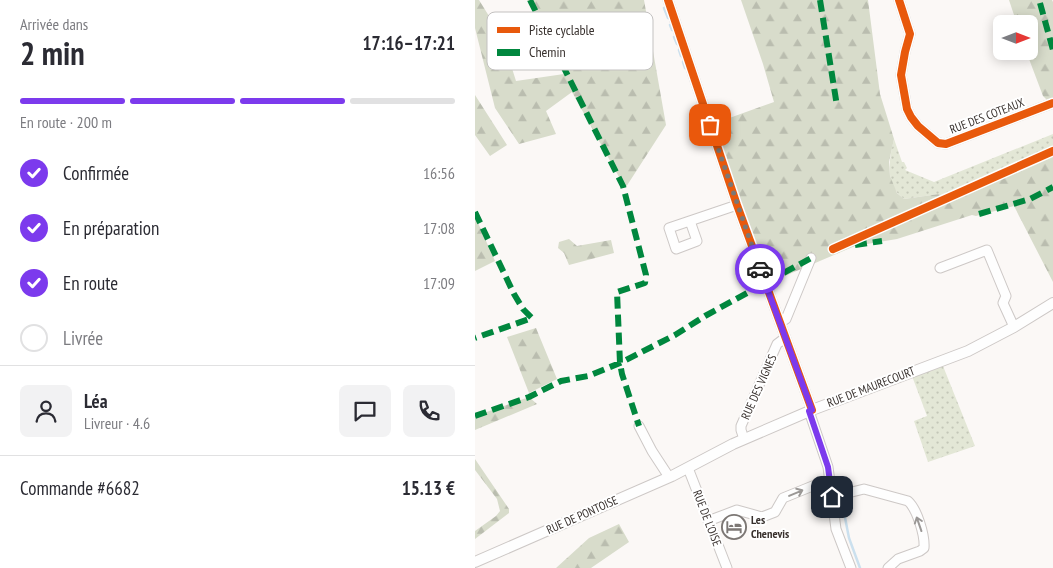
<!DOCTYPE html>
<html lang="fr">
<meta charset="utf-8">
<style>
body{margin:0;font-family:"PT Sans Narrow",sans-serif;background:#f2f2f3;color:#2b2b33;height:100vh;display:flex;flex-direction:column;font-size:19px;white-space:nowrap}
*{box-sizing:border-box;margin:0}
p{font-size:16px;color:#7c7c81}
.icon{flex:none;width:28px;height:28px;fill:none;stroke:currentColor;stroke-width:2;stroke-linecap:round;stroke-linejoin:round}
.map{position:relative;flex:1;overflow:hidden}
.panel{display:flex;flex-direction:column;background:#fff;width:475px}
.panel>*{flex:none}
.needle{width:32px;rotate:90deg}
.buttons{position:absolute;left:518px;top:15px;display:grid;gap:10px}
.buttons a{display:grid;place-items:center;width:45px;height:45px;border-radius:8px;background:#fff;box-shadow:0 2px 12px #0003;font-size:25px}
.pin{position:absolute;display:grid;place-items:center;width:42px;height:42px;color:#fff;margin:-21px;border-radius:10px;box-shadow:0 2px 8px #0006}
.courier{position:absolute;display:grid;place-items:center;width:50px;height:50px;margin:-25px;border:4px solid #7c3aed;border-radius:50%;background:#fff;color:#222;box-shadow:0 1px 6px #0007}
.overview em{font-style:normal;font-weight:700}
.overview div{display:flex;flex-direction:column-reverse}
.overview{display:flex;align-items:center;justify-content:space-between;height:85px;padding:0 20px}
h1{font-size:32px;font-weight:700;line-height:38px}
.bar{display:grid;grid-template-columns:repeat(4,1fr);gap:8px 5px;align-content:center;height:60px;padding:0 20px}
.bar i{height:6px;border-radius:4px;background:#e1e1e2}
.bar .current{background:#7c3aed}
.bar p{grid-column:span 4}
.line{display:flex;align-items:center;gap:12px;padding:0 20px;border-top:1px solid #e1e1e2}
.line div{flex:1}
.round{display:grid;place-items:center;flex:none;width:52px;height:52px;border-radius:8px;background:#f2f2f3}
ol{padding:0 20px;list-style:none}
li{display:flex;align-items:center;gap:15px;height:55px}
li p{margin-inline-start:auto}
li .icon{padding:5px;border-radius:50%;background:#7c3aed;color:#fff;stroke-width:4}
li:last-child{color:#7c7c81}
li i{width:28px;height:28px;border:2px solid #e1e1e2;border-radius:50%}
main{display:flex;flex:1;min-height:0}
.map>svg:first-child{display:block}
.green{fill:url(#green-dots)}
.forest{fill:url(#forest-firs)}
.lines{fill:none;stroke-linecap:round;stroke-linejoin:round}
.stream{stroke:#cbe0ee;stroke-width:2.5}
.minor-casing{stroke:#cdc8c6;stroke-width:11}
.major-casing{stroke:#cdc8c6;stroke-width:12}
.minor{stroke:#fefefe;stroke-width:9}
.major{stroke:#fefefe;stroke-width:10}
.quiet{stroke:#00873e;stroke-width:6;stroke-dasharray:12 6;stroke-linecap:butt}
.cycleway-casing{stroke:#fff;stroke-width:11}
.cycleway{stroke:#e8590c;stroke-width:8}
.oneway{stroke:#9b9896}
.done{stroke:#7c7774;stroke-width:5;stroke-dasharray:0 9}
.route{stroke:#7c3aed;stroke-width:6}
.labels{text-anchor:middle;stroke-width:4;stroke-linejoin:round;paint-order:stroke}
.street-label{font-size:12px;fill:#38312e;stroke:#fff}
.poi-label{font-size:12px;font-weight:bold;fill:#38312e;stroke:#fff;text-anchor:start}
.key{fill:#fff;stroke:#c3c1c0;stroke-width:1}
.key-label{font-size:14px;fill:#38312e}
</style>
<main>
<section class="panel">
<div class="overview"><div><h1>2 min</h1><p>Arrivée dans</p></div><em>17:16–17:21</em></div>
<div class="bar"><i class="current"></i><i class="current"></i><i class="current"></i><i></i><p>En route · 200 m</p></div>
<ol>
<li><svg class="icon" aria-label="check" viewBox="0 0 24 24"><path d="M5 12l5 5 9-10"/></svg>Confirmée<p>16:56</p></li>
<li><svg class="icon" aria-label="check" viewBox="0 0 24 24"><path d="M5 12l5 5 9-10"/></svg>En préparation<p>17:08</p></li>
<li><svg class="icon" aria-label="check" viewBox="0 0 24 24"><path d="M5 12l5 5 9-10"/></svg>En route<p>17:09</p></li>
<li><i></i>Livrée</li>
</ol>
<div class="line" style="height:90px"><a class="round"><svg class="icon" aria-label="person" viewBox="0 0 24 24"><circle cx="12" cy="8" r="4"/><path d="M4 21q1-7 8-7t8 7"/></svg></a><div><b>Léa</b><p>Livreur · 4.6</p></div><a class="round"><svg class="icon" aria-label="chat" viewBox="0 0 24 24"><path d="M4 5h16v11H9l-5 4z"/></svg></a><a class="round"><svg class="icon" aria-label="phone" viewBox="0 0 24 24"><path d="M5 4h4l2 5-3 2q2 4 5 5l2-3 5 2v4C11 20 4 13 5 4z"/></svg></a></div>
<div class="line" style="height:65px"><div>Commande #6682</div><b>15.13 €</b></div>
</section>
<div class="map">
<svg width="578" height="568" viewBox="0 0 578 568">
<defs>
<pattern id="green-dots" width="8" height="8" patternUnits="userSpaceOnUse" patternTransform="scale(1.25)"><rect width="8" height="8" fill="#e3e7d6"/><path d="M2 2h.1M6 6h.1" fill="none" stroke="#c4c7b8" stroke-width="1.8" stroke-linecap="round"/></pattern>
<pattern id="forest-firs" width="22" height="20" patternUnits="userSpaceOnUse" patternTransform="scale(1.25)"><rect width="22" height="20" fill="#d8dccb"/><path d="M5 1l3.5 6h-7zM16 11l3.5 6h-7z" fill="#babdaf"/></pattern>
</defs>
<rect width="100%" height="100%" fill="#fbf8f6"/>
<path class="green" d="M 578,134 L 578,153 L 481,199 L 464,194 L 429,199 C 409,184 414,160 419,139 L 427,162 L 429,162 L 432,168 L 430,170 L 459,182 Z
M 468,366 L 500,446 L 453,462 L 439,421 L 452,416 L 437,376 Z"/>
<path class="forest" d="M 0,0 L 4,0 L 27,37 L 41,81 L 89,74 L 52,0 L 169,0 L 191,125 L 151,187 L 144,177 L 97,92 L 71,111 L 81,134 L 44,144 L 20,108 L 0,28 Z
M 266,0 L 393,0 L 405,94 L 419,139 L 414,162 L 415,176 L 422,193 L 429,199 L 464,194 L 481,199 L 578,153 L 578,282 L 539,206 L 501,216 L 497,215 L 422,239 L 380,246 L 291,284 L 235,125 L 299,102 L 288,64 Z
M 534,0 L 577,0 L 578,2 L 578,99 L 572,100 L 568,96 L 551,51 L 554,51 L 554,24 L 542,24 Z
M 0,95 L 32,145 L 15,156 L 0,135 Z
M 0,216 L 20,261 L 0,271 Z
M 94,239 L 102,246 L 136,240 L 139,253 L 94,265 L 89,253 L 83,248 L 84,242 Z
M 61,328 L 82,379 L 54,393 L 32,337 Z
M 54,397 L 62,404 L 0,430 L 0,416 Z
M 0,459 L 34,509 L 34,513 L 0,539 L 0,531 L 21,516 L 25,511 L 22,499 L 0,470 Z
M 144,524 L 154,542 L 116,568 L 81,568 L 114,538 Z"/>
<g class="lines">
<path class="stream" d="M 189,8 L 193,18
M 195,25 L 197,30
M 199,37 L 202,44
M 204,50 L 206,56
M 208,62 L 210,68
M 367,502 L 374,538 L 385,568"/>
<defs>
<path id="minor" d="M 193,0 L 262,205 L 337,410
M 424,0 L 435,34 L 430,52 L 426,75 L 432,109 L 436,117 L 443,126 L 463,143 L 471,144 L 578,103
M 215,221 L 222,241 L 201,249 L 194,228 L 262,205
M 465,268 L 512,250 L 531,296 L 528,303 L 539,327
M 305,323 L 311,319 L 336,258
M 334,411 L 353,467 L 361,529 L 376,568
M 164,426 L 177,451 L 194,477
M 269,439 L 266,430 L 266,426 L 302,344 L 310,338
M 213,468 L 252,568
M 357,497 L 389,489 L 433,501 C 442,509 450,535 449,548 L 445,551 L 423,559 L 413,568
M 233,521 L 262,510 L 287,517 L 300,512 L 308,498 L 340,485 L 356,484"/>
<path id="major" d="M 0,562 L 197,476 L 258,444 L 337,410 L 493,351 L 539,327 L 578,303"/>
</defs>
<use href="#minor" class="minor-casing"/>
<use href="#major" class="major-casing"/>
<use href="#minor" class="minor"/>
<use href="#major" class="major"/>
<path class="quiet" d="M 55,0 L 148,186 L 171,275 L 170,283 L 142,292 L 145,363 L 147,374 L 164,426
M 345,0 L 362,106
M 565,3 L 578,50
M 0,212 L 39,294 L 48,309 L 57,318 L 0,338
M 504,214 L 555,199 L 578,187
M 380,245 L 407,241
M 0,416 L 54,397 L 86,381 L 113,376 L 145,363 L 200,335 L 230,316 L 336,258"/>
<defs>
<path id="cycleway" d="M 193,0 L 262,205 L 337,410
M 424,0 L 435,34 L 430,52 L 426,75 L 432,109 L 436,117 L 443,126 L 463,143 L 471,144 L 578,103
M 358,249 L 578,151"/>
</defs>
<use href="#cycleway" class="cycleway-casing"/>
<use href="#cycleway" class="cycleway"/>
</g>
<defs><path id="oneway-shaft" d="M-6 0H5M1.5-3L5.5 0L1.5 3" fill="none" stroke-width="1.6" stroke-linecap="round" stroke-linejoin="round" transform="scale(1.25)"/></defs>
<g class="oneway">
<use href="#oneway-shaft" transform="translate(321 493) rotate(-23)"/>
<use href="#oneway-shaft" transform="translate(444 524) rotate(-109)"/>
</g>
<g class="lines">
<path class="done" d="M 235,125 L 285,269"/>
<path class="route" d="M 285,269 L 337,410 L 334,411 L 353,467 L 357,497"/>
</g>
<defs>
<symbol id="hotel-ring" viewBox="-11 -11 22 22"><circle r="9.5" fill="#fff" stroke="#7c7774" stroke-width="1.5"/><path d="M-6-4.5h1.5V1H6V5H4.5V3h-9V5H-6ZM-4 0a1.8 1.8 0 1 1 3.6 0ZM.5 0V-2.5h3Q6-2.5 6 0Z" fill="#7c7774"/></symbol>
</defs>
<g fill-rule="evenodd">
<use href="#hotel-ring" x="245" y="513" width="28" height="28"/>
</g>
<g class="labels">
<g class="street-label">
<text transform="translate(512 116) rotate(-21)" y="4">RUE DES COTEAUX</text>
<text transform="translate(284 387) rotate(-66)" y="4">RUE DES VIGNES</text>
<text transform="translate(396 387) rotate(-21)" y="4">RUE DE MAURECOURT</text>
<text transform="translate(107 515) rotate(-24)" y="4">RUE DE PONTOISE</text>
<text transform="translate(232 518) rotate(69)" y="4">RUE DE L'OISE</text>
</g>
<g class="poi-label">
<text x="276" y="524">Les<tspan x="276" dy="14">Chenevis</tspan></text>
</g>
</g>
<rect x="12" y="12" width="166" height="58" rx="8" class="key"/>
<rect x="22" y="27" width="23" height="6" fill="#e8590c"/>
<rect x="22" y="49" width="23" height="7" fill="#00873e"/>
<g class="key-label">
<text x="54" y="35">Piste cyclable</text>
<text x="54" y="57">Chemin</text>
</g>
</svg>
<div class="buttons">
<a><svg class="needle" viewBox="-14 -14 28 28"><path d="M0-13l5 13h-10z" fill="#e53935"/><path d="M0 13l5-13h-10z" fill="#7c7c81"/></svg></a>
</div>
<div class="pin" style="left:235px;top:125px;background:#ea580c"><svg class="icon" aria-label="bag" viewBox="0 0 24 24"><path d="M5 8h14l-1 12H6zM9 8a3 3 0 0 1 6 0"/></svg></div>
<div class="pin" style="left:357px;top:497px;background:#1f2937"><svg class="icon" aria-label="home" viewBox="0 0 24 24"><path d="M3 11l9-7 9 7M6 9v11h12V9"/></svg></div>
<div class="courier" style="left:285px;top:269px"><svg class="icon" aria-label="car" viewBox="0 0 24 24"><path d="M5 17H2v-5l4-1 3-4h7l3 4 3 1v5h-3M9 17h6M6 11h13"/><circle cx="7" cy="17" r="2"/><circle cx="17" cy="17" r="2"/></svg></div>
</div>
</main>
